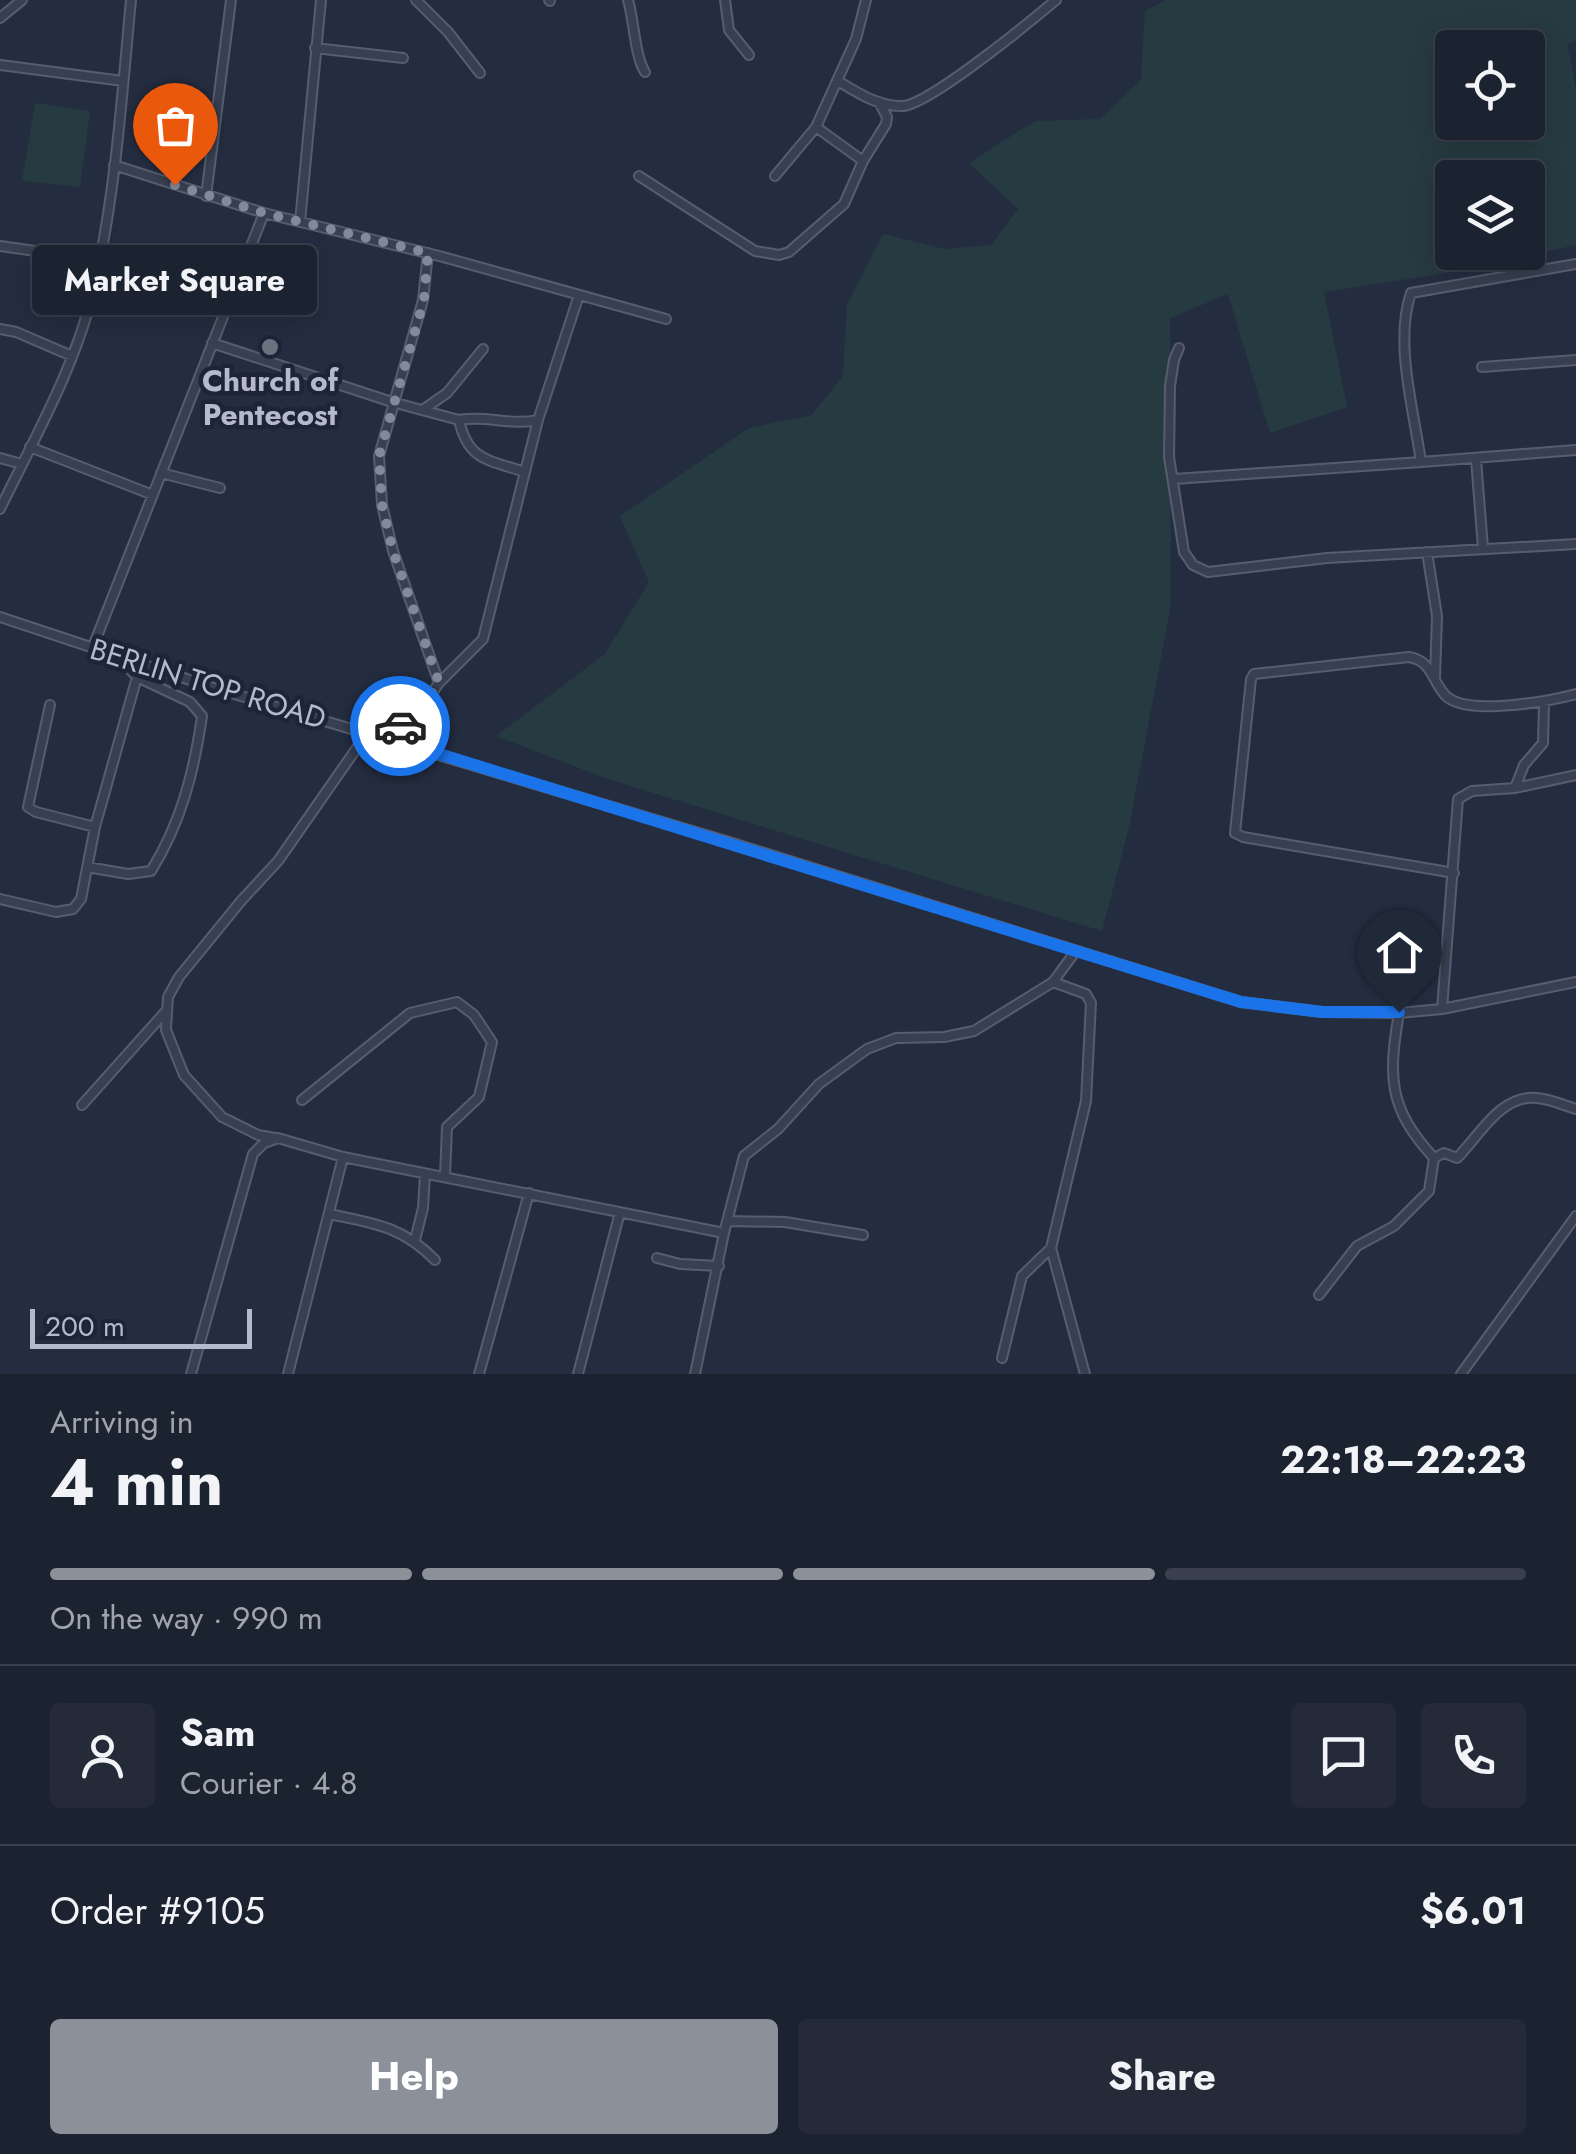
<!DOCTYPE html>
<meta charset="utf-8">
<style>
body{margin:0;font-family:Jost,sans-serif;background:#242a38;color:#f1f3f6;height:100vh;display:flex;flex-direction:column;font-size:38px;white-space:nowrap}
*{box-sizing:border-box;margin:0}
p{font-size:32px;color:#a0a4ab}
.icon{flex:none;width:55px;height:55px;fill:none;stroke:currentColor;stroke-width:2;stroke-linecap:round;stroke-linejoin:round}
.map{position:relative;height:1374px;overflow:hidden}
.sheet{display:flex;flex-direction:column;background:#1b2230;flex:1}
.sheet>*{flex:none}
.buttons{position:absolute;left:1435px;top:30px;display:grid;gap:20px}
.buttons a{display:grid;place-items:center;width:110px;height:110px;border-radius:10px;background:#1b2230;box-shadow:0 5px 25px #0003,0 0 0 2px #393f4c;font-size:50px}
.scale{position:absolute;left:30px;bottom:25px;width:222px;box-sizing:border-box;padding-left:10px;border:5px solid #b4bacb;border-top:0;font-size:28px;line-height:35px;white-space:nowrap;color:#b4bacb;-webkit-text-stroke:8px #1d2435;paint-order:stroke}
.pin{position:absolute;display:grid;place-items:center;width:85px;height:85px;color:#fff;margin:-102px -42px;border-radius:50% 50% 50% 0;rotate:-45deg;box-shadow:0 0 10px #0007}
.pin .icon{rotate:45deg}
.courier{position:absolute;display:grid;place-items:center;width:100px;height:100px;margin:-50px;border:8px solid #1a73e8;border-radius:50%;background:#fff;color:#222;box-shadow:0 2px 12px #0007}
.bubble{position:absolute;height:70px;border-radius:10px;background:#1b2230;box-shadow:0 5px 25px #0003,0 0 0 2px #393f4c;font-size:32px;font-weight:700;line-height:70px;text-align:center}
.headline em{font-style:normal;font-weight:700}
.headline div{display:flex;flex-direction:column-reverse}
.headline{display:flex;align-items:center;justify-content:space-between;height:170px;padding:0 50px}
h1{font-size:65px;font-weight:700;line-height:75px}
.bar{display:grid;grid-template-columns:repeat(4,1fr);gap:15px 10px;align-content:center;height:120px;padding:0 50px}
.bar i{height:12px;border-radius:8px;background:#393f4c}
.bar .current{background:#8c9099}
.bar p{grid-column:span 4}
.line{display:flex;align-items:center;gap:25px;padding:0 50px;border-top:2px solid #393f4c}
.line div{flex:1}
.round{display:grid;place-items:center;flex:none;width:105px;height:105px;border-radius:10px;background:#242a38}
.cta{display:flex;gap:20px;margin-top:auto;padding:20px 50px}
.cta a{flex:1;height:115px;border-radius:10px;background:#8c9099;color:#fff;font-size:40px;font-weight:700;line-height:115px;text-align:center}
.cta a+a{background:#242a38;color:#f1f3f6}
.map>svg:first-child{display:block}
.green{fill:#263b41;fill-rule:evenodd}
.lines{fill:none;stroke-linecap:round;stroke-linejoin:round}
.minor-casing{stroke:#565d6e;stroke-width:12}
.minor{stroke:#383f50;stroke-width:8}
.done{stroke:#82899a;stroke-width:10;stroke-dasharray:0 18}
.route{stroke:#1a73e8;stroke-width:12}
.worship-dot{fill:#6b7280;stroke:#1d2435;stroke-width:4}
.labels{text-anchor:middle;stroke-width:9;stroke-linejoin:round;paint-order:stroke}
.poi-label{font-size:30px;font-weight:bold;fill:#b4bacb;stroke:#1d2435}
.street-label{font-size:30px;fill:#b4bacb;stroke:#1d2435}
</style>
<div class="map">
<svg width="1576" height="1374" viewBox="0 0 1576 1374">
<rect width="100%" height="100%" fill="#242d40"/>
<path class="green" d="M 1166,0 L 1576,0 L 1576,40 L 1567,44 L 1576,89 L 1576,245 L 1465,270 L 1324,292 L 1347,407 L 1270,433 L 1228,294 L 1170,318 L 1171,604 L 1129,827 L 1102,931 L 608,779 L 496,736 L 605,654 L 649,582 L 620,516 L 749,428 L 812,415 L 843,376 L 847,305 L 883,234 L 945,249 L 991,245 L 1018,209 L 969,163 L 1035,121 L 1100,119 L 1141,80 L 1145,11 ZM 1452,48 L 1528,48 L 1528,122 L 1452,122 ZM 1452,178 L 1528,178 L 1528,252 L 1452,252 Z
M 35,103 L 90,111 L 80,187 L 22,181 Z"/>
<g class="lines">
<defs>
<path id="minor" d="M 416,0 L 448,32 L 480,73
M 549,0 L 550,1
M 628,0 C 634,20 635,57 645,72
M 725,0 L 729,30 L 749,55
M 0,18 L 22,0
M 315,48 L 403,58
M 0,65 L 123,81
M 838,81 C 858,93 879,107 903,106 C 930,104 1031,21 1056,0
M 863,161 L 886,124 L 887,117 L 879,102
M 114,165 L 264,213 L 443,257 L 666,319
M 639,176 L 755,251 L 779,255 L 789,252 L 844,204 L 863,161 L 816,127
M 775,176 L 816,127 L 856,39 L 866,0
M 206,196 L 231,0
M 300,222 L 321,0
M 0,246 L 99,260
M 428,253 L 423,300 L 379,456 L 382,505 L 393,551 L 439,683 L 483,639 L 538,420 L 579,295
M 0,329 L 16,332 L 72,356
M 212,343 L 392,402 L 459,420
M 1179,348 L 1174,360 L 1170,386 L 1169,457 L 1184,552 L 1193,565 L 1208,572 L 1327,558 L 1576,544
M 1482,367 L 1576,360
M 424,409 L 447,393 L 483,349
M 30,447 L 153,495
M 0,458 L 22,464
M 1476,459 L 1483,548
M 1421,462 L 1576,450
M 525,472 C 489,460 468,461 459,420 C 487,415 510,426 538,420
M 161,473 L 220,488
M 1174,479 L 1421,462 C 1414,411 1394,342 1411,293 L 1576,264
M 0,509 C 35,437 78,362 95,283 C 116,190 122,94 131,0
M 1427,552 L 1437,616 L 1435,677
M 0,617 L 211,687 L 729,842 L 1241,1002 L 1322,1012 L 1399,1013 L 1442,1009 L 1576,982
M 92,649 L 264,213
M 50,705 L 28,807 L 36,812 L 95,827
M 1515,788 L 1576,775
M 87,867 L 128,874 L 151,871 C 181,823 194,772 202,716 L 190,702 L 137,677 L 120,659
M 1454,873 L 1243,837 L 1235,833 L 1251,679 L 1254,674 L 1409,657 C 1432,661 1431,679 1445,695 C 1465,717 1550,701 1576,694
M 0,899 L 56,912 L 73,909 L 81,899 L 95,827 L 137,677
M 1442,1009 L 1458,799 L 1472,791 L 1515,788 L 1524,765 L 1543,743 L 1544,703
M 1399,1013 C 1388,1077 1388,1108 1434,1158
M 302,1100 L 410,1013 L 457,1002 L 474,1015 L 492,1042 L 479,1097 L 447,1127 L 445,1176
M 82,1105 L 167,1010
M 275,1138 L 258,1135 L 222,1117 L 184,1075 L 166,1030 L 168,997 L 179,977 L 241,901 L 278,861 L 368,732 C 413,724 414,719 439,683
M 329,1214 C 373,1223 402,1226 435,1260
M 727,1221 L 785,1222 L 863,1235
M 415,1240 L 423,1208 L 425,1174
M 1051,1248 L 1085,1374
M 657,1258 L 680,1264 L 719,1266
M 1319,1295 L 1357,1246 L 1394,1226 L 1429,1191 L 1434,1158 L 1444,1153 L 1457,1158 C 1480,1135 1501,1094 1537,1098 C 1550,1099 1563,1105 1576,1109
M 1002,1358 L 1022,1276 L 1051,1248 L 1086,1101 L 1091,1003 L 1086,994 L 1053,982
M 191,1374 L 253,1154 L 264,1143 L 278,1138 L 343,1157 L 724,1233
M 288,1374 L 343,1157
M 479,1374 L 529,1193
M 578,1374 L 620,1212
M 695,1374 L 724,1233 L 744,1156 L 778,1129 L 819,1084 L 867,1049 L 896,1038 L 944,1037 L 974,1031 L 1053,982 L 1075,952
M 1461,1374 L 1576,1216"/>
</defs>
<use href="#minor" class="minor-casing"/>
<use href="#minor" class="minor"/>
</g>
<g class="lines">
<path class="done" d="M 175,185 L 264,213 L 428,253 L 424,300 L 379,456 L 382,505 L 393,551 L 439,683 L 420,710 L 400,726"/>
<path class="route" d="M 400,726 L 368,732 L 1241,1002 L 1322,1012 L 1399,1012"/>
</g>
<circle class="worship-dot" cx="270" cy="347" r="10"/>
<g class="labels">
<g class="poi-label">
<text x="270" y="391">Church of<tspan x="270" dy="34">Pentecost</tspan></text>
</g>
<g class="street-label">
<text transform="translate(208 684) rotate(17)" y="10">BERLIN TOP ROAD</text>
</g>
</g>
</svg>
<div class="buttons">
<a><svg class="icon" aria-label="locate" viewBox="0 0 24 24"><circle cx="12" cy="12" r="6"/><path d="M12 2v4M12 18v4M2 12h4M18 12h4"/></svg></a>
<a><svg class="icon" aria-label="layers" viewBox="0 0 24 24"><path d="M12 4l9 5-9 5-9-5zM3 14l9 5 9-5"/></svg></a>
</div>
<div class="scale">200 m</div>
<div class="pin" style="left:175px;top:185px;background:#ea580c"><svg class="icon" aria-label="bag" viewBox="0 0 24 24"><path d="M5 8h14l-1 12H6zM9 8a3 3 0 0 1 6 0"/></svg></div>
<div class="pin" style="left:1399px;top:1012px;background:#1f2937"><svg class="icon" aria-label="home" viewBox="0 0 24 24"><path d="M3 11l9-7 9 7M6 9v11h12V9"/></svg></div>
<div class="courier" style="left:400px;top:726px"><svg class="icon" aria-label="car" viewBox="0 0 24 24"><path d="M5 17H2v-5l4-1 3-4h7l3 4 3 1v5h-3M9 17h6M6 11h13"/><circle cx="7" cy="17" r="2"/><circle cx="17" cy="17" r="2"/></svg></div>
<div class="bubble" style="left:32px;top:245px;width:285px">Market Square</div>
</div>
<section class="sheet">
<div class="headline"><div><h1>4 min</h1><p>Arriving in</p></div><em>22:18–22:23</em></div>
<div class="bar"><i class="current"></i><i class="current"></i><i class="current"></i><i></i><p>On the way · 990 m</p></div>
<div class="line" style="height:180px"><a class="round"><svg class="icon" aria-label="person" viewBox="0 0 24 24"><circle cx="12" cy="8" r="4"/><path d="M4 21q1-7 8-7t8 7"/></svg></a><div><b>Sam</b><p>Courier · 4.8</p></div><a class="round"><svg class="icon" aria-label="chat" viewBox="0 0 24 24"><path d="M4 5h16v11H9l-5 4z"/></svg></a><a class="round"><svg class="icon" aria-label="phone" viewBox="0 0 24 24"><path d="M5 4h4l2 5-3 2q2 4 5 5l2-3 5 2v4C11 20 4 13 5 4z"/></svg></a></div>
<div class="line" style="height:130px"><div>Order #9105</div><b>$6.01</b></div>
<div class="cta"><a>Help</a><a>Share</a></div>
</section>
